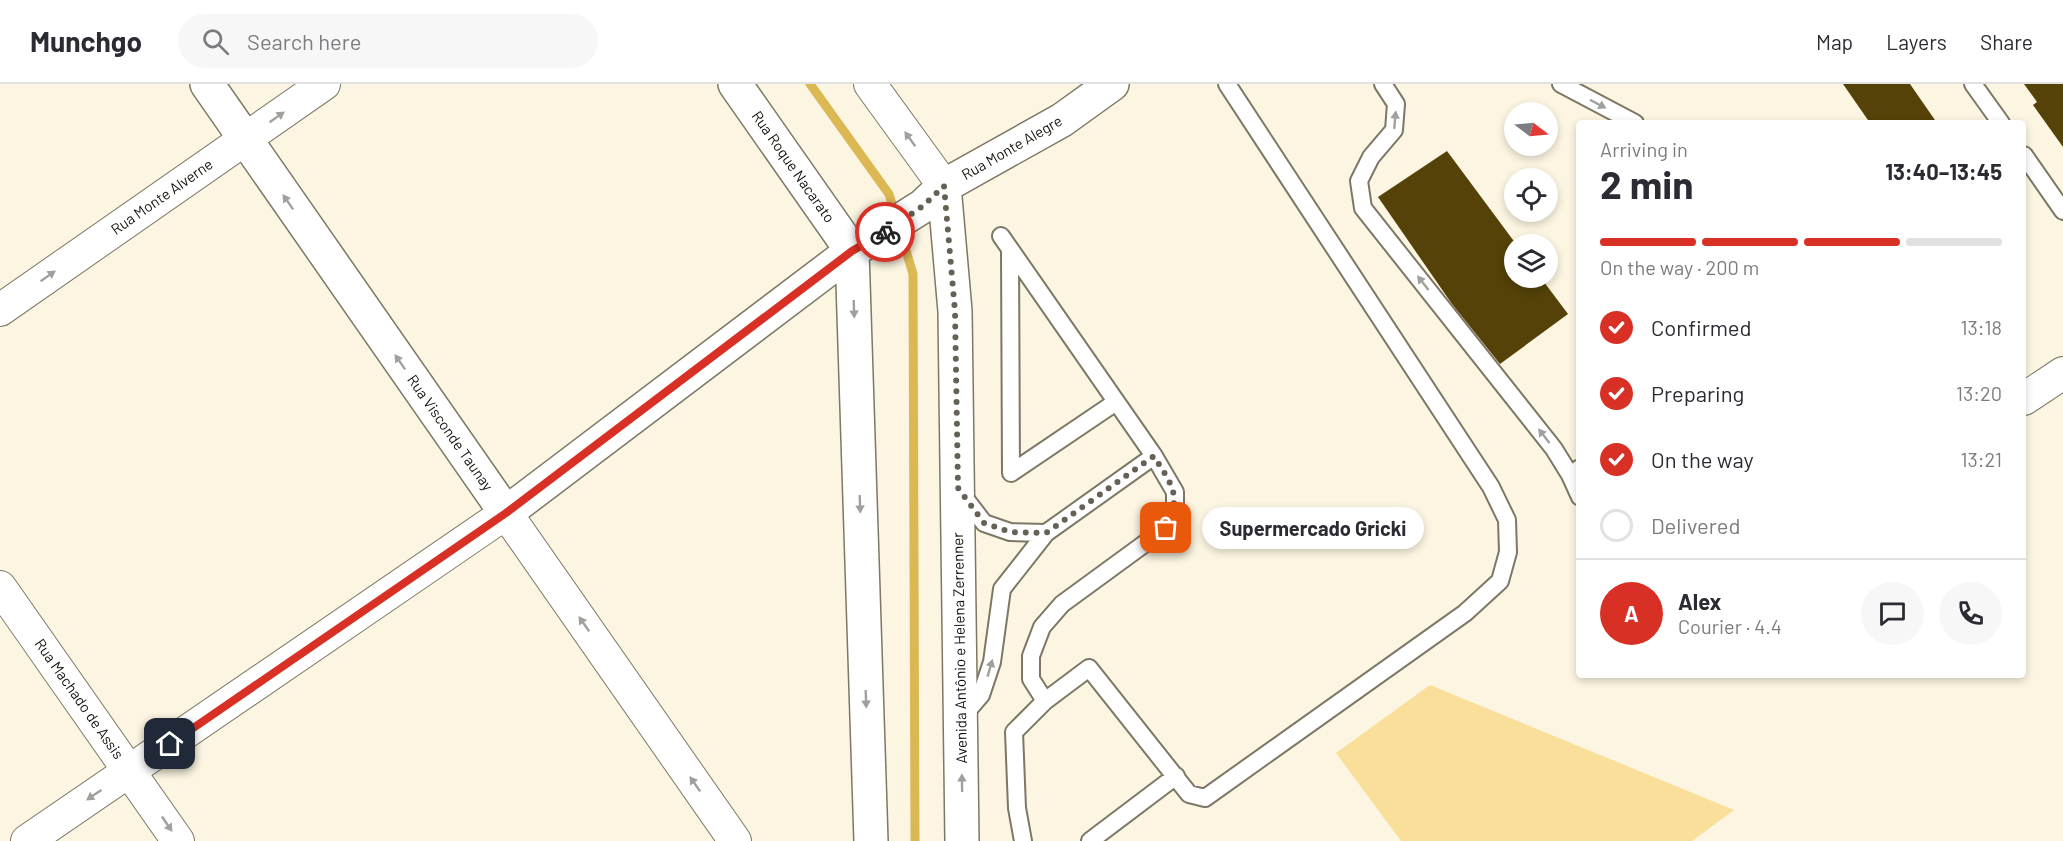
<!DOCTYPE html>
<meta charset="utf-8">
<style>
body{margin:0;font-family:Barlow,sans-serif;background:#f7f7f7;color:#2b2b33;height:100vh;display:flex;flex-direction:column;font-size:22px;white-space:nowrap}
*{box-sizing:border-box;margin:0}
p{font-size:20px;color:#7c7c81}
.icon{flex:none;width:33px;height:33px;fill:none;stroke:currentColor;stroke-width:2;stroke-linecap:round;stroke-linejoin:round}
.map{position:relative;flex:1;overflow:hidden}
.panel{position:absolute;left:1576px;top:36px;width:450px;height:558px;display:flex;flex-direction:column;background:#fff;border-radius:6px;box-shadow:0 3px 9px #0003}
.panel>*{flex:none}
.needle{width:39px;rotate:106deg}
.buttons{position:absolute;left:1504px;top:18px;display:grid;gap:12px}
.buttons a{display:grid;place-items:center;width:54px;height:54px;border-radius:50%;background:#fff;box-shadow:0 3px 9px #0003;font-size:30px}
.pin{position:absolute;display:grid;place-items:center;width:51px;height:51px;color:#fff;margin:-26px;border-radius:12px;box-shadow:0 3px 9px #0006}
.courier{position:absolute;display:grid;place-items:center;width:60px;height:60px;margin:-30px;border:4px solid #d93025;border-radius:50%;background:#fff;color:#222;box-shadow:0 2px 8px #0007}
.bubble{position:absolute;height:42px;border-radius:21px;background:#fff;box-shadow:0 3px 9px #0003;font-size:20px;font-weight:700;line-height:42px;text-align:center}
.head em{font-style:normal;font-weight:700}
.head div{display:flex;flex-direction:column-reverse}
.head{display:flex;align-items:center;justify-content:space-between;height:102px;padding:0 24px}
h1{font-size:39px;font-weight:700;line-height:45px}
.bar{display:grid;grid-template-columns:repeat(4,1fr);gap:9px 6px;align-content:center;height:72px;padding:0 24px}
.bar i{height:8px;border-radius:4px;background:#e1e1e2}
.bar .on{background:#d93025}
.bar p{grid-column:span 4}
.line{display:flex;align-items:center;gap:15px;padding:0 24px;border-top:2px solid #e1e1e2}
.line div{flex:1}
.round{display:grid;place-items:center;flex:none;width:63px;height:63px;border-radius:32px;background:#f7f7f7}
ol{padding:0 24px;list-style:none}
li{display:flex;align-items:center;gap:18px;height:66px}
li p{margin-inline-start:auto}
li .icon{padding:6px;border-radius:50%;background:#d93025;color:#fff;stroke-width:4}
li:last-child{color:#7c7c81}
li i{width:33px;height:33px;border:3px solid #e1e1e2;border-radius:50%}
header{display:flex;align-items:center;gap:36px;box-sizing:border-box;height:84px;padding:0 30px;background:#fff;border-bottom:2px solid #e1e1e2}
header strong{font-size:28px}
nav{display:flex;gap:33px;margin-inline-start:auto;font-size:21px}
.search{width:420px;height:54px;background:#f7f7f7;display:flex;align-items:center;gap:15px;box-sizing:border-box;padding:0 21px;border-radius:33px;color:#7c7c81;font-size:22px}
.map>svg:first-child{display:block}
.green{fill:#fadf9a}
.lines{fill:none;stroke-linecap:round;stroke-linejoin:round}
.stream{stroke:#dcb855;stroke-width:9}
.building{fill:#544208}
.lane-casing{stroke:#7d7765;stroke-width:20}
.street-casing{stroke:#7d7765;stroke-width:34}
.secondary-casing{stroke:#7d7765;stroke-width:36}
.lane{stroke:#fff;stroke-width:16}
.street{stroke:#fff;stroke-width:32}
.secondary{stroke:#fff;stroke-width:33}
.oneway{fill:#a1a09d}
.done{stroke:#656156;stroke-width:6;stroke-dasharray:0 10.8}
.route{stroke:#d93025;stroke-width:8}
.labels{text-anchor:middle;stroke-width:6;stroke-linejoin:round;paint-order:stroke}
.street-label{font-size:15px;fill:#14120b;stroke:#fff}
</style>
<header>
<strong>Munchgo</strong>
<div class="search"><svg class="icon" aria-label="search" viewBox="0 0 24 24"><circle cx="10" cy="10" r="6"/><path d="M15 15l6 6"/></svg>Search here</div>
<nav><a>Map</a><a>Layers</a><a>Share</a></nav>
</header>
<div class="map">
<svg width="2063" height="757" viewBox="0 0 2063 757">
<rect width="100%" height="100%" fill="#fcf5e1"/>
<path class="green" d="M 1430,601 L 1734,726 L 1692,757 L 1401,757 L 1336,669 Z"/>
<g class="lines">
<path class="stream" d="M 810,0 L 889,110 L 913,190 L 915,757"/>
</g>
<path class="building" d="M 1843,0 L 1910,0 L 1937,39 L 1870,39 Z
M 2024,0 L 2063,0 L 2063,63 L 2033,21 L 2037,18 Z
M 1447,67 L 1516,160 L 1515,194 L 1541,194 L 1568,230 L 1500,280 L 1452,220 L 1378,113 Z"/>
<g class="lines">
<defs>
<path id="lane" d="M 1383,0 L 1396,20 L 1394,46 L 1371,73 L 1359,97 L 1363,124 L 1554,365 L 1570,391 L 1580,384
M 1561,0 L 1635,39
M 1973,0 L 2001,39
M 2024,71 L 2063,127
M 1001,152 L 1154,372 L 1175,408 L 1175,424 L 1166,444 L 1062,520 L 1042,543 L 1031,572 L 1031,595 L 1045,617
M 1010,166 L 1011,389 L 1116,318
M 1570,391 L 1580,413
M 961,409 L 984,439 L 1010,448 L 1046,449
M 962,633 L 981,611 L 992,578 L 1002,505 L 1046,449 L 1154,372
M 1023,757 L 1017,724 L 1014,648 L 1045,617 L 1089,584 L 1189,710 L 1205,714 L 1465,529 L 1500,497 L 1508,468 L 1507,436 L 1491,403 L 1227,0
M 1090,757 L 1176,692"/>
<path id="street" d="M 870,0 L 944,102
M 0,226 L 324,0
M 2024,315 L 2063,289
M 0,503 L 178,757
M 27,757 L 506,429 L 735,757"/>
<path id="secondary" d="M 207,0 L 506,429 L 852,167 L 923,122 L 944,102 L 1062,36 L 1112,0
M 735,0 L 852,167
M 944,102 L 955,227 L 962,757
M 852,167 L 871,757"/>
</defs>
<use href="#lane" class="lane-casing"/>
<use href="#street" class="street-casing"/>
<use href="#secondary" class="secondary-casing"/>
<use href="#lane" class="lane"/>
<use href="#street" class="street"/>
<use href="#secondary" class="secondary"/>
</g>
<defs><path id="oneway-solid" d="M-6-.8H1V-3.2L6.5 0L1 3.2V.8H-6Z" transform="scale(1.5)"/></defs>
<g class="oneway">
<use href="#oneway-solid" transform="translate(1598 20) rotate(28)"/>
<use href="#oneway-solid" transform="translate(277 33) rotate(-35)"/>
<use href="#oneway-solid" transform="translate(1395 36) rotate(-85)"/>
<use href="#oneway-solid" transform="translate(910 55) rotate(-126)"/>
<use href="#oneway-solid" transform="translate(288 118) rotate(-125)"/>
<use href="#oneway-solid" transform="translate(48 192) rotate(-35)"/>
<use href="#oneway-solid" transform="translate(1423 199) rotate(-128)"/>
<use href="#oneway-solid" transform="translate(854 225) rotate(88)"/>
<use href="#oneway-solid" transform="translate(400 278) rotate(-125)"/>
<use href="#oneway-solid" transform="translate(1544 352) rotate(-128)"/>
<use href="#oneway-solid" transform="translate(860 420) rotate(88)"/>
<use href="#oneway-solid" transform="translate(584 540) rotate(-125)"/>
<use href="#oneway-solid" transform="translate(990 584) rotate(-74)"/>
<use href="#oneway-solid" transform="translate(866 615) rotate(88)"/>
<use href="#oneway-solid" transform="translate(962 699) rotate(-91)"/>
<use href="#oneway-solid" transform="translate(695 700) rotate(-125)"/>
<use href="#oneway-solid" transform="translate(94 711) rotate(146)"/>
<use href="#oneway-solid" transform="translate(167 740) rotate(56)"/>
</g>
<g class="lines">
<path class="done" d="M 885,148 L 923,122 L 944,102 L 955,227 L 958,404 L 984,439 L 1010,448 L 1046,449 L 1154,372 C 1172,402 1182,410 1166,444"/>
<path class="route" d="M 170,660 L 506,429 L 852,167 L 885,148"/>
</g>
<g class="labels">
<g class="street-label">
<text transform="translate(1012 64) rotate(-30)" y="5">Rua Monte Alegre</text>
<text transform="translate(793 83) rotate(55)" y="5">Rua Roque Nacarato</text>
<text transform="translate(162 113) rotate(-35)" y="5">Rua Monte Alverne</text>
<text transform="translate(450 349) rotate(55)" y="5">Rua Visconde Taunay</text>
<text transform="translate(960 564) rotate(-91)" y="5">Avenida Antônio e Helena Zerrenner</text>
<text transform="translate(79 615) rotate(55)" y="5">Rua Machado de Assis</text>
</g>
</g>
</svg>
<div class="buttons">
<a><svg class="needle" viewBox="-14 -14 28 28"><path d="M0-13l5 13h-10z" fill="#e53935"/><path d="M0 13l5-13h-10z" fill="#7c7c81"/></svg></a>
<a><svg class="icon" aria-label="locate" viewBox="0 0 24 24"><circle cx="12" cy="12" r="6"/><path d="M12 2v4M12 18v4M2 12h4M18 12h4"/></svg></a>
<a><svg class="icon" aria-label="layers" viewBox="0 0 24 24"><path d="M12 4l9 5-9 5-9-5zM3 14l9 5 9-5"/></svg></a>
</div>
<div class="pin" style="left:1166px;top:444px;background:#ea580c"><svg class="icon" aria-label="bag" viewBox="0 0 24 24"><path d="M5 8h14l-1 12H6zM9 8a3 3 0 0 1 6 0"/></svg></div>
<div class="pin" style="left:170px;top:660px;background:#1f2937"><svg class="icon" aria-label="home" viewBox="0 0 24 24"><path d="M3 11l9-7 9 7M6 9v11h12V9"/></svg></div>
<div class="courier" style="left:885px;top:148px"><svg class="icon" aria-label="bike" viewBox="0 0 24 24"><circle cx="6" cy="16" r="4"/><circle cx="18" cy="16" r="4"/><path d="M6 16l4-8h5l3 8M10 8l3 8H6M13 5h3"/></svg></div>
<div class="bubble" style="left:1202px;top:423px;width:222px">Supermercado Gricki</div>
<section class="panel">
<div class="head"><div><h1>2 min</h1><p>Arriving in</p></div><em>13:40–13:45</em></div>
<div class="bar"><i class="on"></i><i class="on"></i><i class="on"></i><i></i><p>On the way · 200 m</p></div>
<ol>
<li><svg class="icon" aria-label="check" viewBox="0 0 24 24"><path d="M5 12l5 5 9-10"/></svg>Confirmed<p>13:18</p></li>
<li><svg class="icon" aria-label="check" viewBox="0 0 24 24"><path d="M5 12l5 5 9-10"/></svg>Preparing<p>13:20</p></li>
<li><svg class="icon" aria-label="check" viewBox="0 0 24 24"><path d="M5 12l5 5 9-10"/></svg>On the way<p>13:21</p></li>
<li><i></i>Delivered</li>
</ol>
<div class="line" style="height:108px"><b class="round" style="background:#d93025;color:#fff">A</b><div><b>Alex</b><p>Courier · 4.4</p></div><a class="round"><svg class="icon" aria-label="chat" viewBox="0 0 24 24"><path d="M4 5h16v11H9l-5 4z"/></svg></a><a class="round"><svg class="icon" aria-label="phone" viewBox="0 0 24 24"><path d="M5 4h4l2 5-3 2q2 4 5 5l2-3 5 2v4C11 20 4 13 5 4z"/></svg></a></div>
</section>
</div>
